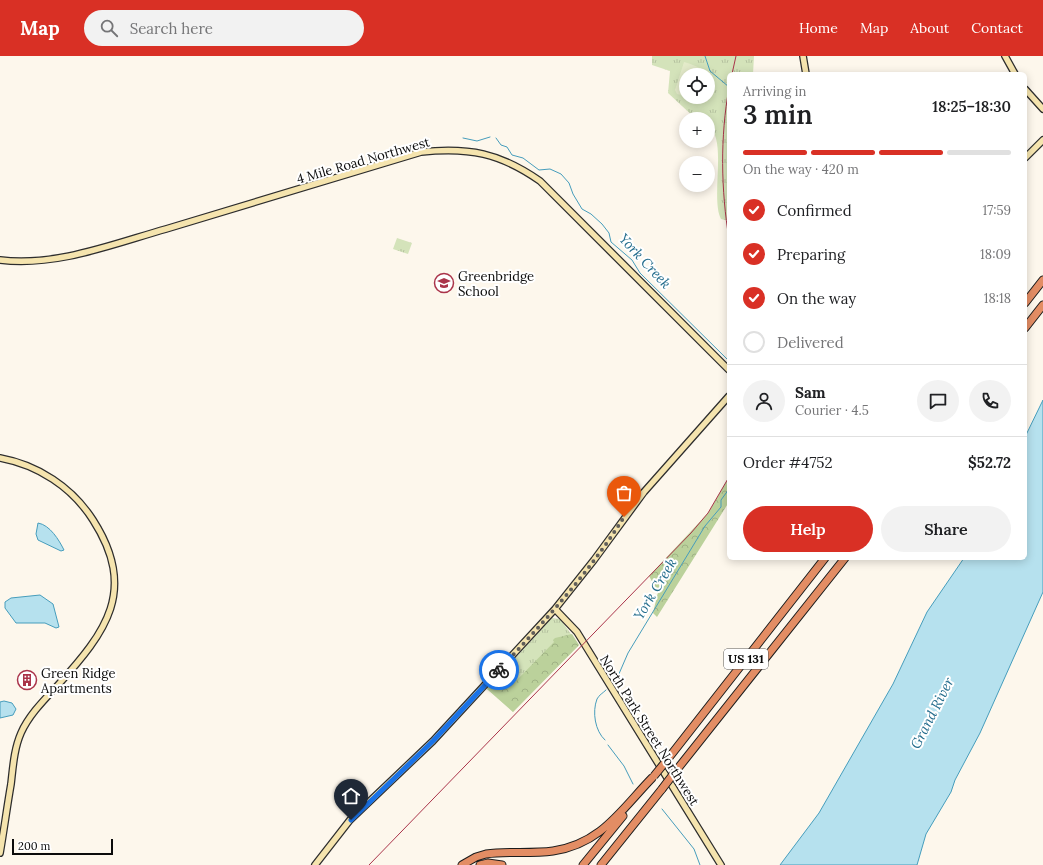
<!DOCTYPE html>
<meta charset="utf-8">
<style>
body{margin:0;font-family:Lora,serif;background:#f2f2f2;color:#202124;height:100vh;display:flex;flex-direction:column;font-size:15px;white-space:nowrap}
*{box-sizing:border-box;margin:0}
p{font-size:13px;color:#757577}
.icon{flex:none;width:22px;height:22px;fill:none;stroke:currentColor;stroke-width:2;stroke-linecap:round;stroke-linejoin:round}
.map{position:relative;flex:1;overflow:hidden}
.panel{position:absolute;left:727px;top:16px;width:300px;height:488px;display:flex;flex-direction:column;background:#fff;border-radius:6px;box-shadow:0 2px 10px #0003}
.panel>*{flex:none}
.controls{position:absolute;left:679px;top:12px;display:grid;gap:8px}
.controls a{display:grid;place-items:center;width:36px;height:36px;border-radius:50%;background:#fff;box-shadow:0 2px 10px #0003;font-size:20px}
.scale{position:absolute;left:12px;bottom:10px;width:101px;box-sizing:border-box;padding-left:4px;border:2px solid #0b0b0b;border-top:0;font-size:11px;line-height:14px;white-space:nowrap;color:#0b0b0b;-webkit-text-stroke:3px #fff;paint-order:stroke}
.pin{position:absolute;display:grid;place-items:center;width:34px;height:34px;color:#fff;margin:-41px -17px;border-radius:50% 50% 50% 0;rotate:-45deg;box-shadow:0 0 4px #0007}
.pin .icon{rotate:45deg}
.courier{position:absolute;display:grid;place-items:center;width:40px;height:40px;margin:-20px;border:3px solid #1a73e8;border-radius:50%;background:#fff;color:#222;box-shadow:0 1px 5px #0007}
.overview em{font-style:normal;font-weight:600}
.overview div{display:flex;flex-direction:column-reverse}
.overview{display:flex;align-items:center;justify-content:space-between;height:68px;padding:0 16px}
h1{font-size:26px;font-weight:600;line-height:30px}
.bar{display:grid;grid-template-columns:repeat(4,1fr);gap:6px 4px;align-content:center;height:48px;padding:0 16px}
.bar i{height:5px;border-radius:3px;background:#e0e0e0}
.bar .on{background:#d93025}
.bar p{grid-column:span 4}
.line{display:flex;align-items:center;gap:10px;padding:0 16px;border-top:1px solid #e0e0e0}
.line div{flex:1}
.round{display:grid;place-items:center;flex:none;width:42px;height:42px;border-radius:21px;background:#f2f2f2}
ol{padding:0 16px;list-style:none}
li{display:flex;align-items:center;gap:12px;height:44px}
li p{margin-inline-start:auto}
li .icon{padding:4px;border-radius:50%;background:#d93025;color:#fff;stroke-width:4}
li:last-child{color:#757577}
li i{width:22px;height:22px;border:2px solid #e0e0e0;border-radius:50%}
.primary-button{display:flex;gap:8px;margin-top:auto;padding:8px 16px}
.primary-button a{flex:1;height:46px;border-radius:24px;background:#d93025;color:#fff;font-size:16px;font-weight:600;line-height:46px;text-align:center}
.primary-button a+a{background:#f2f2f2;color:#202124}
header{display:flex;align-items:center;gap:24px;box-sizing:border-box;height:56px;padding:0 20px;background:#d93025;color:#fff}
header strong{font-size:19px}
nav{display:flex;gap:22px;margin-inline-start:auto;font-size:14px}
.search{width:280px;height:36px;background:#f2f2f2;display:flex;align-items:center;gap:10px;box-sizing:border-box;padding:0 14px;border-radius:22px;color:#757577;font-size:15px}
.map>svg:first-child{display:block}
.grass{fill:url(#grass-tufts);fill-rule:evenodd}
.forest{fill:url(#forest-crowns)}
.pitch{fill:#e4ebca;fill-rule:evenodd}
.water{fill:#b6e1ee;stroke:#469dbc}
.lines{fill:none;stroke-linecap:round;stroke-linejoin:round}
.stream{stroke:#469dbc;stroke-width:1}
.secondary-casing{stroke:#2d2d2d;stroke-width:8}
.highway-casing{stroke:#1c1c1c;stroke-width:9}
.secondary{stroke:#f5e4ae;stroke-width:5.5}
.highway{stroke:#e38d64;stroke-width:7}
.rail{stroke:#aa344a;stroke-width:1}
.highway-bridge-casing{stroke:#1c1c1c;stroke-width:9;stroke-linecap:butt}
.highway-bridge{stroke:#e38d64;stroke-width:7}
.done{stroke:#605e5a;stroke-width:4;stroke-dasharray:0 7.2}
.route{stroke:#1a73e8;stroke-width:5}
.labels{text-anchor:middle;stroke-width:4;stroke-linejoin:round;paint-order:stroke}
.shield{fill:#fff;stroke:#545454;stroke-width:1}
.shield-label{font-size:12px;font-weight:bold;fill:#0b0b0b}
.street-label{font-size:13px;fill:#0b0b0b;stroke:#fff}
.poi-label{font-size:13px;fill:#0b0b0b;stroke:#fff;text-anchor:start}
.water-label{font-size:14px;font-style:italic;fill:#246d8d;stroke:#fff}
</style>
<header>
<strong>Map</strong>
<div class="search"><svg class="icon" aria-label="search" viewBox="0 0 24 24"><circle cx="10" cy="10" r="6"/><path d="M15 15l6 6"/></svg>Search here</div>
<nav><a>Home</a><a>Map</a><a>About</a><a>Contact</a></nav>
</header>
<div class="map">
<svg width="1043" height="809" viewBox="0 0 1043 809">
<defs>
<pattern id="grass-tufts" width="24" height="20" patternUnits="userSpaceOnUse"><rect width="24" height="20" fill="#d4e3ba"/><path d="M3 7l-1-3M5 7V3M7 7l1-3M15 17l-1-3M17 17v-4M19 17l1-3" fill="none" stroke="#b5c19f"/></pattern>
<pattern id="forest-crowns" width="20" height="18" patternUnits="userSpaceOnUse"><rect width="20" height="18" fill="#bbd19b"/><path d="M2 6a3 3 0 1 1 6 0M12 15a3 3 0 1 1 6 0" fill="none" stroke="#9fb284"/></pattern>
</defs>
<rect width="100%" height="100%" fill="#fdf7ec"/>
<path class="grass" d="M 652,0 L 754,0 L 753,18 L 729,18 L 729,165 L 721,163 C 710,142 728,82 708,70 L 708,63 L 696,63 L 668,37 L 670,15 L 652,9 ZM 686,19 L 708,19 L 708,41 L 686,41 Z
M 397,182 L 412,187 L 408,198 L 393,193 Z
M 552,562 L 560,563 L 579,589 L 513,656 L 487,633 Z"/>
<path class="forest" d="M 729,421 L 729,446 L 657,561 L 653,557 L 658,536 L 649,520 L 708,457 Z
M 572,578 L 579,589 L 513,656 L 487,633 L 497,621 L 504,621 L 515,626 L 554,586 L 553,584 L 555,582 Z"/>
<path class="pitch" d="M 684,6 C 708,13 717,21 707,46 L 677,38 L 675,34 ZM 686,19 L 708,19 L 708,41 L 686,41 Z"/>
<path class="water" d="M 1043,344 L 1043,536 L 980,677 L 955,724 L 951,736 L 926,778 L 917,809 L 780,809 L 819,757 L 893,628 L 927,556 L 964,502 L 1025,502 L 1025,381 Z
M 38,467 C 50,469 59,484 64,494 L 61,495 L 38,484 L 36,478 Z
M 40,539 L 53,548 L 59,571 L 56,572 L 45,567 L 16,567 L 5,552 L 5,546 L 11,542 Z
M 4,645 L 12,647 L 16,653 L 13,659 L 0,662 L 0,646 Z"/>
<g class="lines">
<path class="stream" d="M 705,0 L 710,15 L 729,31
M 463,82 L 477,85 L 490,81
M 496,82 L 501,89 L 507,91 L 512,99 L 523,102 L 539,114 L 550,113 L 561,118 L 569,127 L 573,138 L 582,153 L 591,158 L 602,168 L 609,177 L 611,186 L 632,204 L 640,217 L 729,305
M 615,627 L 628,597 L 705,470 L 721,451 L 721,444 L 729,433
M 605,684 C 595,675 592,656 597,643 C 599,639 603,637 606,634
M 608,689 L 624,710 L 633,728
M 662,753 L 694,793 L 700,809"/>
<defs>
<path id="secondary" d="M 803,0 L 806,18
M 1005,0 L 1015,18
M 1025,33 L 1043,53
M 1025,102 L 1043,84
M 0,204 C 56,211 113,188 166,173 C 251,148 336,122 421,96 C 469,91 500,97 540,125 L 729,314
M 0,402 C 38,409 72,431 93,464 C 138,534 106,576 58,629 C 44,644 29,659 21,677 C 14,693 13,711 11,728 C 7,751 4,774 0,797
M 555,553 L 577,576 L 721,809
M 315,809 L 350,764 L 433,685 L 555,553 L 594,504 L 644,436 L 729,340"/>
<path id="highway" d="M 1025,247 L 1043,224
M 1025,272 L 1043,249
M 667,704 L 825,502
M 675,716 L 845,502
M 462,809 L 476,801 L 486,798 C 508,795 531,798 553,795 C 601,788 621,754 652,722
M 480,809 L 488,807 L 502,809
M 583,809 L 623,760
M 601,809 L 662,733"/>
</defs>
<use href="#secondary" class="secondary-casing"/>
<use href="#highway" class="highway-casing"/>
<use href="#secondary" class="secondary"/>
<use href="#highway" class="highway"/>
<path class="rail" d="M 732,18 L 736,0
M 729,32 C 720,81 721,134 729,183
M 369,809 L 691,477 L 708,457 L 729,421"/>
<defs>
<path id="highway-bridge" d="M 654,720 L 667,704
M 662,733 L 675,716"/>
</defs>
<use href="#highway-bridge" class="highway-bridge-casing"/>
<use href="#highway-bridge" class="highway-bridge"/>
</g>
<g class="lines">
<path class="done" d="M 499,614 C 544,566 589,517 624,461"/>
<path class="route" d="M 351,764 L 433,685 L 499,614"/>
</g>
<defs>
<symbol id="school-ring" viewBox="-11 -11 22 22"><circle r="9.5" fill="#fff" stroke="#aa344a" stroke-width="1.5"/><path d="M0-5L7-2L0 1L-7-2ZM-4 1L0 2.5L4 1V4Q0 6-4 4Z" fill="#aa344a"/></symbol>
<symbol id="building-ring" viewBox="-11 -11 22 22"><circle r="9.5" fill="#fff" stroke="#aa344a" stroke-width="1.5"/><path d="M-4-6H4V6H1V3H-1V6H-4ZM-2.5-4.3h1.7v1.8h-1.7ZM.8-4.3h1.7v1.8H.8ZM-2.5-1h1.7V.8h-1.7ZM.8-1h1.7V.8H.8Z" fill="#aa344a"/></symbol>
</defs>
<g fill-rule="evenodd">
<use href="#school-ring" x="433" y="216" width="22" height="22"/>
<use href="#building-ring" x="16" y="613" width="22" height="22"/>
</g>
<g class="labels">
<rect class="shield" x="724" y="593" width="44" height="20" rx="3"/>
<g class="shield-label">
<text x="746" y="607">US 131</text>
</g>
<g class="street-label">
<text transform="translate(363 104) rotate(-16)" y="5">4 Mile Road Northwest</text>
<text transform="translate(650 674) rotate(58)" y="5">North Park Street Northwest</text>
</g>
<g class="poi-label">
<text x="458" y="225">Greenbridge<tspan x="458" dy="15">School</tspan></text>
<text x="41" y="622">Green Ridge<tspan x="41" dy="15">Apartments</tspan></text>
</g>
<g class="water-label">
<text transform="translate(645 205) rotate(47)" y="5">York Creek</text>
<text transform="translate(655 533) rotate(-59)" y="5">York Creek</text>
<text transform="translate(932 657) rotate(-63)" y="5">Grand River</text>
</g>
</g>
</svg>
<div class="controls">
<a><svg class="icon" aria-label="locate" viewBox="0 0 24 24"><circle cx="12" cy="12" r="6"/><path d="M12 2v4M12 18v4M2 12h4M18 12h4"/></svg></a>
<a>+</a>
<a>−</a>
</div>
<div class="scale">200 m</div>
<div class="pin" style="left:624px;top:461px;background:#ea580c"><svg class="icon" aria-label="bag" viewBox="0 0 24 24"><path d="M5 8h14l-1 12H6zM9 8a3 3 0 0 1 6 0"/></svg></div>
<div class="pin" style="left:351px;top:764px;background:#1f2937"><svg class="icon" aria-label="home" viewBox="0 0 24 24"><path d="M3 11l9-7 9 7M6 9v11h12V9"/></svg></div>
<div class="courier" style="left:499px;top:614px"><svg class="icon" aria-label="bike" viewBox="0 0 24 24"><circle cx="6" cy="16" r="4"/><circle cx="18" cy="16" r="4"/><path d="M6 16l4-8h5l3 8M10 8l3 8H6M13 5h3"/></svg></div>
<section class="panel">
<div class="overview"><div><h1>3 min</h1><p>Arriving in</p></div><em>18:25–18:30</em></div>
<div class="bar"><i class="on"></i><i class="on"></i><i class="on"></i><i></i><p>On the way · 420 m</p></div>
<ol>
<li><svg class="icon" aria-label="check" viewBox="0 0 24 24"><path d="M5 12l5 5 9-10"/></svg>Confirmed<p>17:59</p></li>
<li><svg class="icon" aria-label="check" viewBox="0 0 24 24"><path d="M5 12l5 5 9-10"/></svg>Preparing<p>18:09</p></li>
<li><svg class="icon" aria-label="check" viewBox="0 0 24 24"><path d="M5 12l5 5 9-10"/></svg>On the way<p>18:18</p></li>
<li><i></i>Delivered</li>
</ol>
<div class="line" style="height:72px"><a class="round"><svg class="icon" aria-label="person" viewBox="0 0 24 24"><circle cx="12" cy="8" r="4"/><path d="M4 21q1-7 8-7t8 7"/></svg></a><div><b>Sam</b><p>Courier · 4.5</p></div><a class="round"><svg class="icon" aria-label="chat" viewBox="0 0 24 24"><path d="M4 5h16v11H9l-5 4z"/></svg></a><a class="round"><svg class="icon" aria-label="phone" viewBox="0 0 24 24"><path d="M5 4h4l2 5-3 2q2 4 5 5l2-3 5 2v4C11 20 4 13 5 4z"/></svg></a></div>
<div class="line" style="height:52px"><div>Order #4752</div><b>$52.72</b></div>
<div class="primary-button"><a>Help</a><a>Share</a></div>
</section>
</div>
